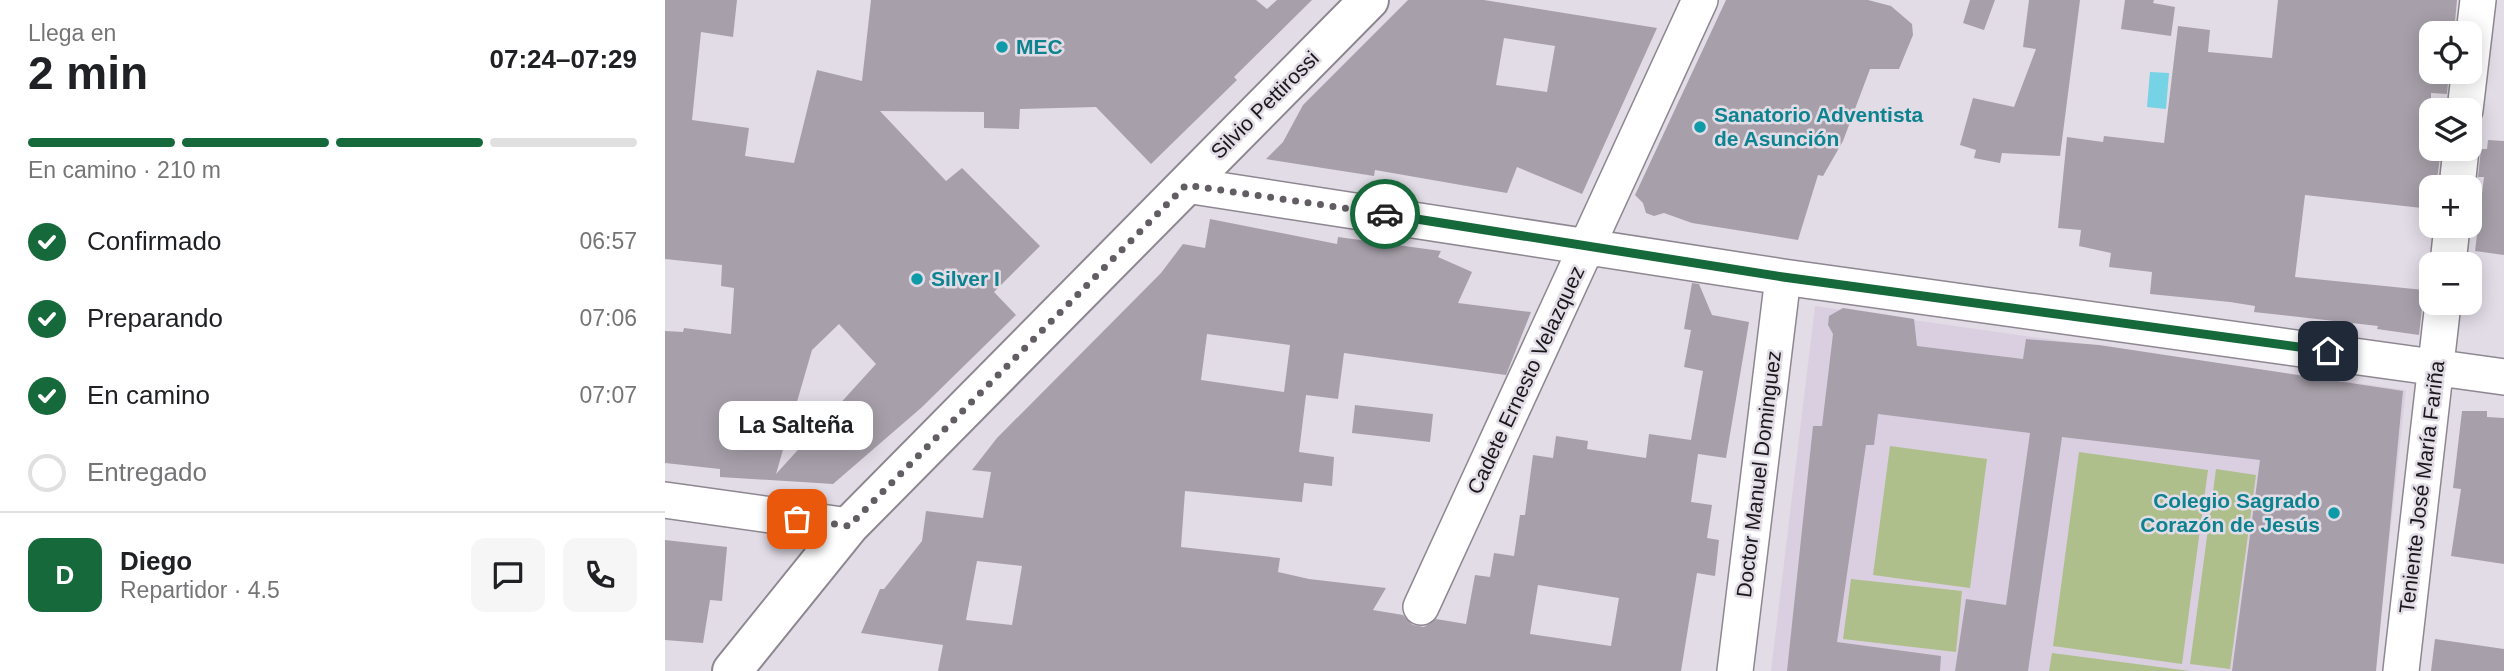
<!DOCTYPE html>
<html lang="es">
<meta charset="utf-8">
<style>
body{margin:0;font-family:Arial,sans-serif;background:#f6f6f6;color:#202124;height:100vh;display:flex;flex-direction:column;font-size:26px;white-space:nowrap}
*{box-sizing:border-box;margin:0}
p{font-size:23px;color:#757577}
.icon{flex:none;width:38px;height:38px;fill:none;stroke:currentColor;stroke-width:2;stroke-linecap:round;stroke-linejoin:round}
.map{position:relative;flex:1;overflow:hidden}
.details{display:flex;flex-direction:column;background:#fff;width:665px}
.details>*{flex:none}
.fabs{position:absolute;left:1754px;top:21px;display:grid;gap:14px}
.fabs a{display:grid;place-items:center;width:63px;height:63px;border-radius:14px;background:#fff;box-shadow:0 4px 18px #0003;font-size:35px}
.pin{position:absolute;display:grid;place-items:center;width:60px;height:60px;color:#fff;margin:-30px;border-radius:14px;box-shadow:0 4px 10px #0006}
.courier{position:absolute;display:grid;place-items:center;width:70px;height:70px;margin:-35px;border:5px solid #16693b;border-radius:50%;background:#fff;color:#222;box-shadow:0 2px 9px #0007}
.bubble{position:absolute;height:49px;border-radius:14px;background:#fff;box-shadow:0 4px 18px #0003;font-size:23px;font-weight:600;line-height:49px;text-align:center}
.overview em{font-style:normal;font-weight:600}
.overview div{display:flex;flex-direction:column-reverse}
.overview{display:flex;align-items:center;justify-content:space-between;height:119px;padding:0 28px}
h1{font-size:46px;font-weight:600;line-height:52px}
.bar{display:grid;grid-template-columns:repeat(4,1fr);gap:10px 7px;align-content:center;height:84px;padding:0 28px}
.bar i{height:9px;border-radius:5px;background:#e0e0e0}
.bar .active{background:#16693b}
.bar p{grid-column:span 4}
.line{display:flex;align-items:center;gap:18px;padding:0 28px;border-top:2px solid #e0e0e0}
.line div{flex:1}
.round{display:grid;place-items:center;flex:none;width:74px;height:74px;border-radius:14px;background:#f6f6f6}
ol{padding:0 28px;list-style:none}
li{display:flex;align-items:center;gap:21px;height:77px}
li p{margin-inline-start:auto}
li .icon{padding:7px;border-radius:50%;background:#16693b;color:#fff;stroke-width:4}
li:last-child{color:#757577}
li i{width:38px;height:38px;border:4px solid #e0e0e0;border-radius:50%}
main{display:flex;flex:1;min-height:0}
.map>svg:first-child{display:block}
.built{fill:#dacfe0}
.green{fill:#aebf8b}
.water{fill:#76d2e5}
.building{fill:#a7a0aa;fill-rule:evenodd}
.lines{fill:none;stroke-linecap:round;stroke-linejoin:round}
.street-casing{stroke:#8e8791;stroke-width:38}
.secondary-casing{stroke:#8e8791;stroke-width:42}
.street{stroke:#fff;stroke-width:35}
.secondary{stroke:#fff;stroke-width:38}
.done{stroke:#615d63;stroke-width:7;stroke-dasharray:0 12.6}
.route{stroke:#16693b;stroke-width:9}
.culture-dot{fill:#0f9aa8;stroke:#e2dce6;stroke-width:2.5}
.labels{text-anchor:middle;stroke-width:5;stroke-linejoin:round;paint-order:stroke}
.culture-label{font-size:21px;font-weight:bold;fill:#0d838f;stroke:#e2dce6;text-anchor:start}
.street-label{font-size:21px;fill:#1b181c;stroke:#e2dce6}
</style>
<main>
<section class="details">
<div class="overview"><div><h1>2 min</h1><p>Llega en</p></div><em>07:24–07:29</em></div>
<div class="bar"><i class="active"></i><i class="active"></i><i class="active"></i><i></i><p>En camino · 210 m</p></div>
<ol>
<li><svg class="icon" aria-label="check" viewBox="0 0 24 24"><path d="M5 12l5 5 9-10"/></svg>Confirmado<p>06:57</p></li>
<li><svg class="icon" aria-label="check" viewBox="0 0 24 24"><path d="M5 12l5 5 9-10"/></svg>Preparando<p>07:06</p></li>
<li><svg class="icon" aria-label="check" viewBox="0 0 24 24"><path d="M5 12l5 5 9-10"/></svg>En camino<p>07:07</p></li>
<li><i></i>Entregado</li>
</ol>
<div class="line" style="height:126px"><b class="round" style="background:#16693b;color:#fff">D</b><div><b>Diego</b><p>Repartidor · 4.5</p></div><a class="round"><svg class="icon" aria-label="chat" viewBox="0 0 24 24"><path d="M4 5h16v11H9l-5 4z"/></svg></a><a class="round"><svg class="icon" aria-label="phone" viewBox="0 0 24 24"><path d="M5 4h4l2 5-3 2q2 4 5 5l2-3 5 2v4C11 20 4 13 5 4z"/></svg></a></div>
</section>
<div class="map">
<svg width="1839" height="671" viewBox="0 0 1839 671">
<rect width="100%" height="100%" fill="#e2dce6"/>
<path class="built" d="M 1150,306 L 1741,390 L 1710,671 L 1106,671 Z"/>
<path class="green" d="M 1225,446 L 1322,459 L 1305,588 L 1208,575 Z
M 1414,452 L 1543,470 L 1517,664 L 1388,646 Z
M 1551,469 L 1591,475 L 1565,669 L 1525,664 Z
M 1186,579 L 1297,591 L 1291,652 L 1178,639 Z
M 1387,653 L 1525,671 L 1384,671 Z"/>
<path class="water" d="M 1485,72 L 1504,73 L 1501,109 L 1482,107 Z"/>
<path class="building" d="M 0,0 L 72,0 L 68,37 L 36,32 L 27,120 L 84,128 L 80,156 L 129,163 L 152,70 L 197,81 L 206,0 L 591,0 L 602,9 L 612,0 L 647,0 L 569,77 L 572,80 L 486,164 L 431,107 L 355,109 L 354,129 L 319,128 L 319,112 L 215,111 L 281,181 L 297,168 L 375,246 L 329,292 L 351,315 L 256,408 L 168,484 L 55,477 L 55,469 L 0,463 L 0,331 L 18,332 L 19,328 L 66,334 L 69,288 L 56,286 L 57,265 L 0,259 ZM 174,324 L 211,364 L 111,474 L 147,350 Z
M 743,0 L 819,0 L 992,28 L 917,194 L 852,167 L 842,193 L 710,170 L 709,176 L 601,159 L 618,142 L 638,105 ZM 839,38 L 890,46 L 882,92 L 831,85 Z
M 1061,0 L 1203,0 L 1226,6 L 1247,24 L 1248,35 L 1234,69 L 1205,69 L 1178,141 L 1158,176 L 1153,175 L 1133,240 L 1027,223 L 999,213 L 989,216 L 981,213 L 978,203 L 970,195 Z
M 1305,0 L 1330,0 L 1319,30 L 1298,23 Z
M 1364,0 L 1415,0 L 1395,156 L 1337,153 L 1335,163 L 1309,158 L 1311,150 L 1295,145 L 1308,98 L 1349,107 L 1371,49 L 1358,47 Z
M 1460,0 L 1489,0 L 1488,3 L 1510,7 L 1506,36 L 1456,29 Z
M 1613,0 L 1792,0 L 1789,33 L 1766,33 L 1766,72 L 1784,72 L 1782,94 L 1766,93 L 1766,149 L 1776,149 L 1771,187 L 1766,187 L 1766,209 L 1640,195 L 1630,277 L 1759,290 L 1754,335 L 1712,329 L 1713,326 L 1589,312 L 1590,306 L 1565,302 L 1485,294 L 1487,272 L 1444,267 L 1446,253 L 1414,246 L 1416,230 L 1393,228 L 1402,137 L 1438,142 L 1439,136 L 1499,143 L 1513,26 L 1545,30 L 1543,52 L 1607,58 Z
M 1823,140 L 1839,141 L 1839,255 L 1810,251 L 1819,177 L 1813,177 L 1816,149 L 1822,149 Z
M 545,219 L 672,244 L 673,237 L 776,251 L 773,257 L 807,272 L 793,303 L 866,312 L 841,375 L 679,353 L 673,399 L 641,395 L 634,452 L 669,457 L 667,486 L 639,483 L 637,502 L 520,491 L 516,547 L 615,558 L 613,572 L 644,579 L 721,588 L 708,610 L 738,615 L 748,625 L 759,627 L 771,619 L 801,624 L 810,575 L 825,577 L 829,553 L 849,556 L 855,515 L 860,515 L 868,455 L 888,458 L 891,436 L 923,441 L 922,449 L 981,458 L 984,434 L 1026,440 L 1038,371 L 1019,367 L 1026,330 L 1019,329 L 1027,283 L 1034,284 L 1047,315 L 1084,322 L 1061,458 L 1033,454 L 1026,502 L 1047,505 L 1042,538 L 1054,540 L 1050,576 L 1032,573 L 1016,671 L 273,671 L 278,645 L 196,633 L 215,589 L 219,589 L 257,541 L 261,511 L 318,518 L 326,472 L 307,470 L 332,438 L 496,273 L 518,244 L 540,248 ZM 542,334 L 625,345 L 619,392 L 536,380 ZM 312,561 L 357,566 L 347,625 L 301,620 ZM 873,585 L 954,598 L 946,646 L 865,634 Z
M 1178,308 L 1249,319 L 1252,346 L 1358,359 L 1361,339 L 1434,345 L 1738,391 L 1711,671 L 1567,671 L 1595,460 L 1397,437 L 1363,671 L 1290,671 L 1301,599 L 1341,605 L 1365,433 L 1213,414 L 1209,445 L 1201,445 L 1172,642 L 1276,656 L 1275,671 L 1122,671 L 1148,426 L 1157,426 L 1168,334 L 1163,325 L 1164,316 Z
M 690,405 L 768,414 L 765,442 L 687,433 Z
M 1797,411 L 1822,411 L 1822,417 L 1839,418 L 1839,564 L 1786,556 L 1796,489 L 1788,488 Z
M 0,540 L 62,547 L 57,601 L 45,600 L 38,643 L 0,640 Z
M 1770,639 L 1839,649 L 1839,671 L 1766,671 Z"/>
<g class="lines">
<defs>
<path id="street" d="M 1800,110 L 1813,0
M 521,185 L 1118,277 L 1839,377
M 1792,187 L 1796,149
M 1783,264 L 1787,226
M 0,500 L 184,526
M 756,607 L 1035,0
M 1070,671 L 1118,277
M 1736,671 L 1778,303"/>
<path id="secondary" d="M 67,671 L 184,526 L 704,0"/>
</defs>
<use href="#street" class="street-casing"/>
<use href="#secondary" class="secondary-casing"/>
<use href="#street" class="street"/>
<use href="#secondary" class="secondary"/>
</g>
<g class="lines">
<path class="done" d="M 132,519 L 184,526 L 521,185 L 720,214"/>
<path class="route" d="M 720,214 L 1118,277 L 1663,351"/>
</g>
<g class="culture-dot">
<circle cx="337" cy="47" r="7"/>
<circle cx="1035" cy="127" r="7"/>
<circle cx="252" cy="279" r="7"/>
<circle cx="1669" cy="513" r="7"/>
</g>
<g class="labels">
<g class="culture-label">
<text x="351" y="54">MEC</text>
<text x="1049" y="122">Sanatorio Adventista<tspan x="1049" dy="24">de Asunción</tspan></text>
<text x="266" y="286">Silver I</text>
<text x="1655" y="508" text-anchor="end">Colegio Sagrado<tspan x="1655" dy="24">Corazón de Jesús</tspan></text>
</g>
<g class="street-label">
<text transform="translate(600 105) rotate(-45)" y="7">Silvio Pettirossi</text>
<text transform="translate(861 380) rotate(-65)" y="7">Cadete Ernesto Velazquez</text>
<text transform="translate(1094 474) rotate(-83)" y="7">Doctor Manuel Dominguez</text>
<text transform="translate(1757 487) rotate(-83)" y="7">Teniente José María Fariña</text>
</g>
</g>
</svg>
<div class="fabs">
<a><svg class="icon" aria-label="locate" viewBox="0 0 24 24"><circle cx="12" cy="12" r="6"/><path d="M12 2v4M12 18v4M2 12h4M18 12h4"/></svg></a>
<a><svg class="icon" aria-label="layers" viewBox="0 0 24 24"><path d="M12 4l9 5-9 5-9-5zM3 14l9 5 9-5"/></svg></a>
<a>+</a>
<a>−</a>
</div>
<div class="pin" style="left:132px;top:519px;background:#ea580c"><svg class="icon" aria-label="bag" viewBox="0 0 24 24"><path d="M5 8h14l-1 12H6zM9 8a3 3 0 0 1 6 0"/></svg></div>
<div class="pin" style="left:1663px;top:351px;background:#1f2937"><svg class="icon" aria-label="home" viewBox="0 0 24 24"><path d="M3 11l9-7 9 7M6 9v11h12V9"/></svg></div>
<div class="courier" style="left:720px;top:214px"><svg class="icon" aria-label="car" viewBox="0 0 24 24"><path d="M5 17H2v-5l4-1 3-4h7l3 4 3 1v5h-3M9 17h6M6 11h13"/><circle cx="7" cy="17" r="2"/><circle cx="17" cy="17" r="2"/></svg></div>
<div class="bubble" style="left:54px;top:401px;width:154px">La Salteña</div>
</div>
</main>
